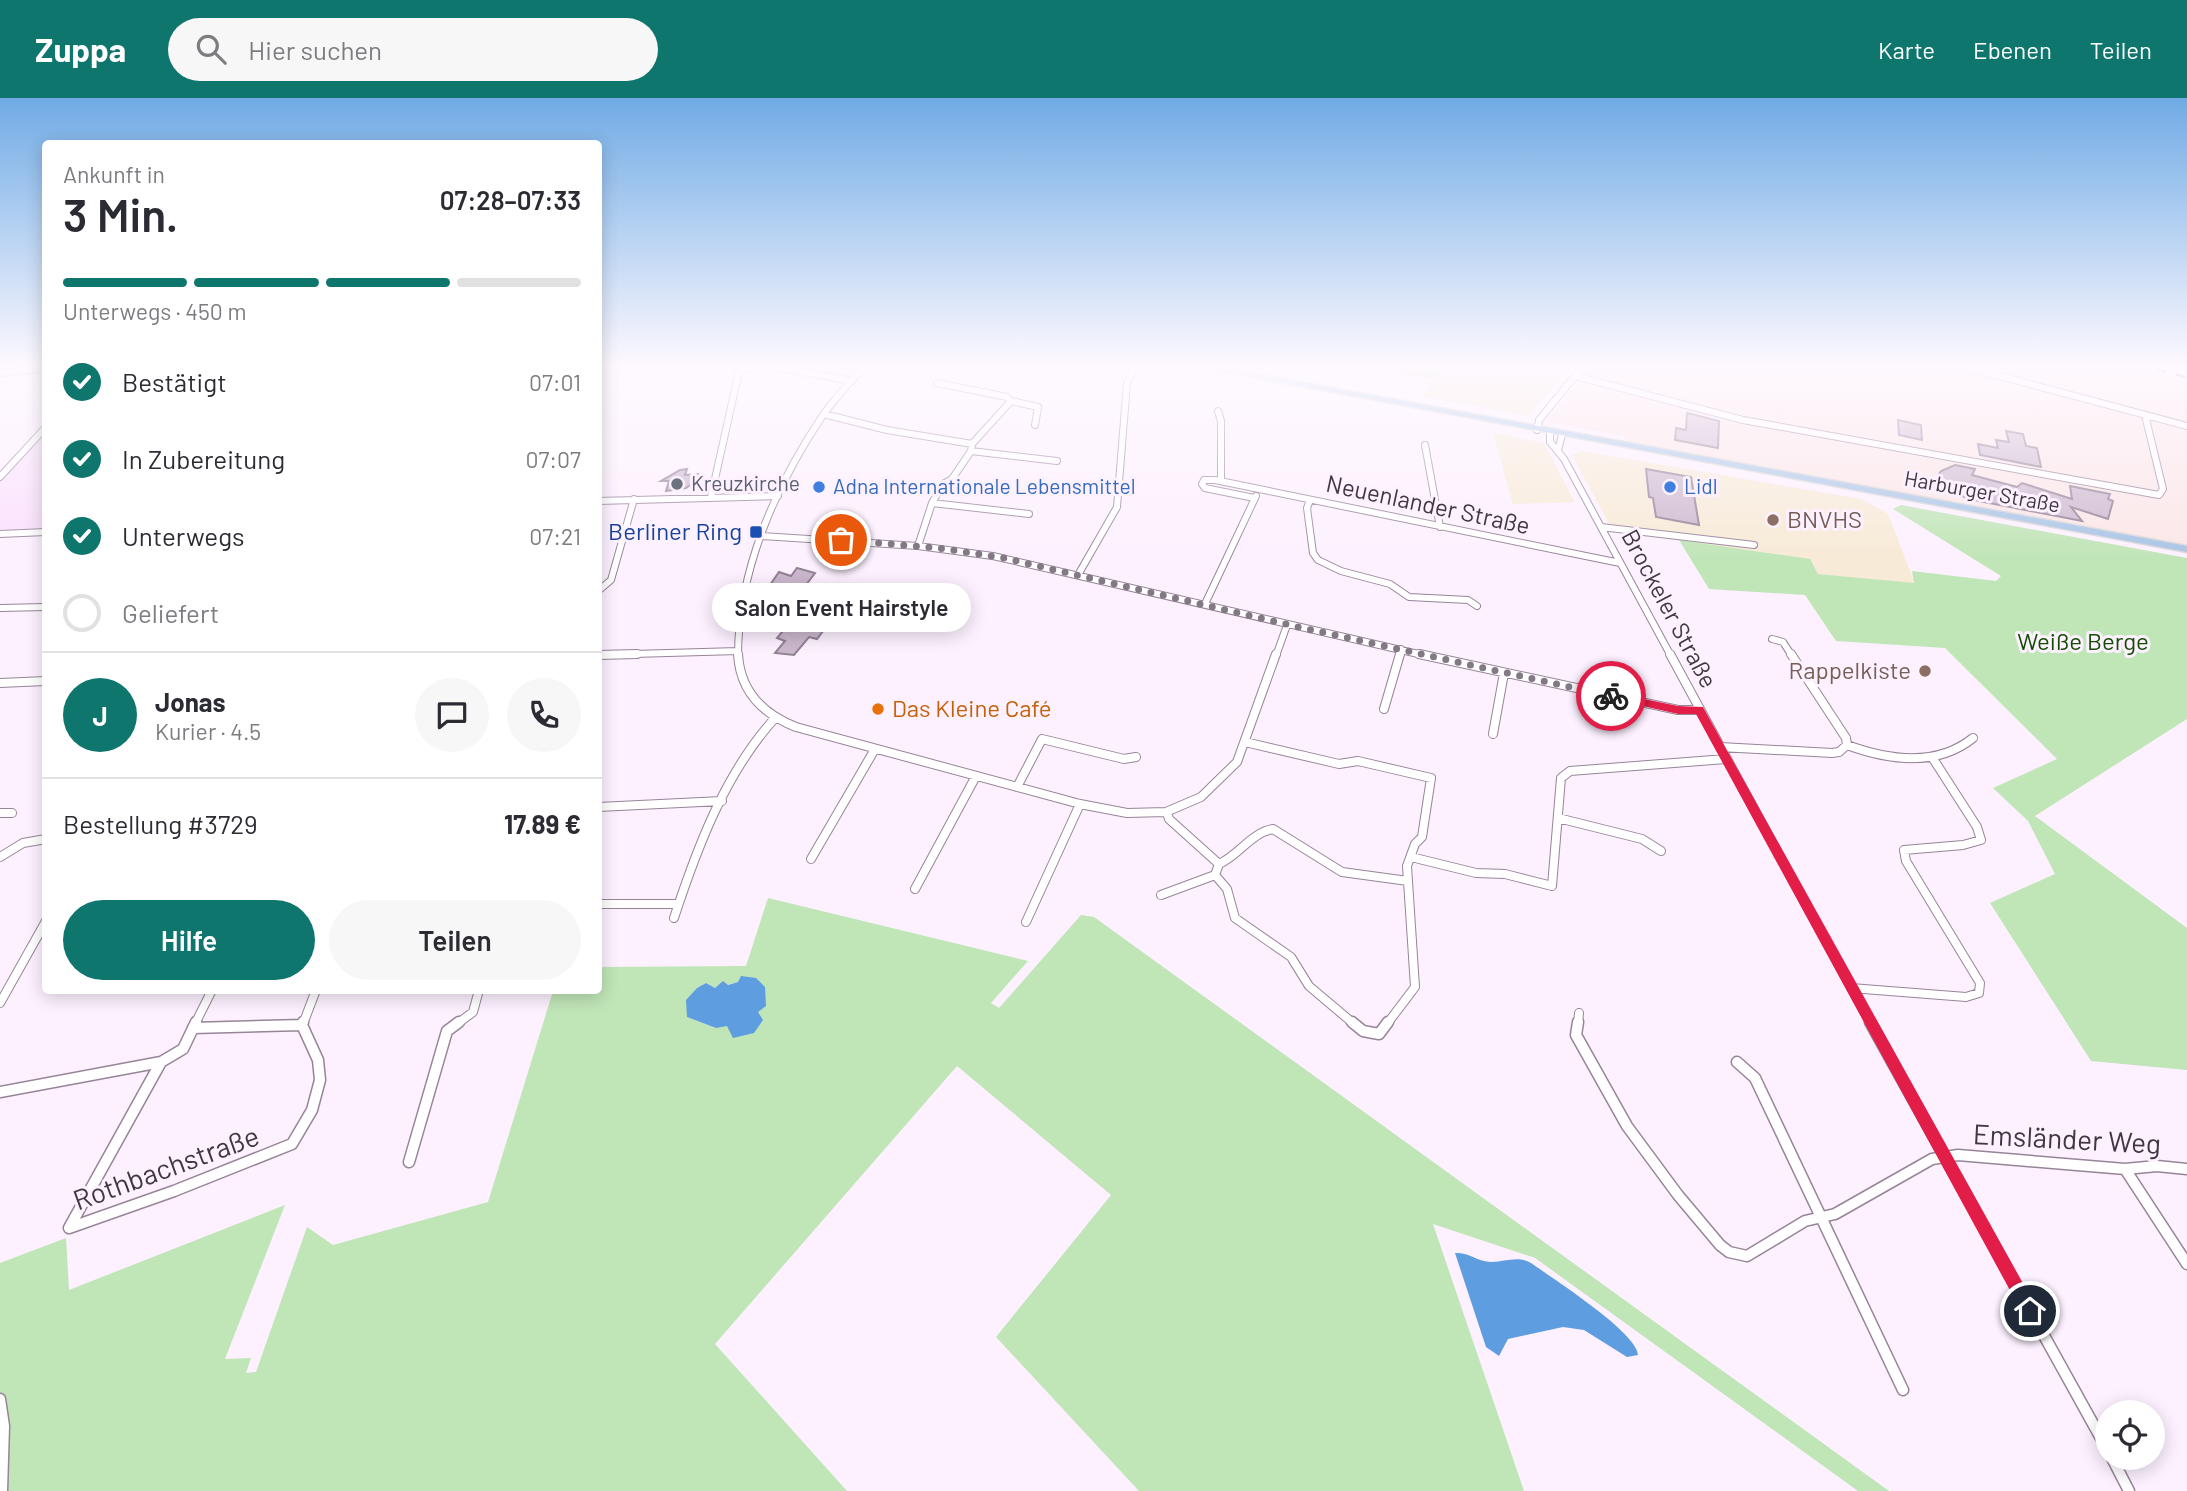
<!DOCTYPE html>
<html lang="de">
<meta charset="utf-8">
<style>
body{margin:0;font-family:Barlow,sans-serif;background:#f7f7f7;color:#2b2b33;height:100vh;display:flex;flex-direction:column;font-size:26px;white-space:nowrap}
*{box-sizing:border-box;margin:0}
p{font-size:23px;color:#7c7c81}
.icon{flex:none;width:38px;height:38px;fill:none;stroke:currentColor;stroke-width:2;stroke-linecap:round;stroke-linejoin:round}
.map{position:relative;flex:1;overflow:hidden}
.panel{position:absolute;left:42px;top:42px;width:560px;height:854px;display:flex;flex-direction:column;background:#fff;border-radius:7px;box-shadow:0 4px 18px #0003}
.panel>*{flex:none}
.tools{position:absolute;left:2095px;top:1302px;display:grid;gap:14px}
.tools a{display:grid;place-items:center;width:70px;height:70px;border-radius:50%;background:#fff;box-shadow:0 4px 18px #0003;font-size:35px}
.pin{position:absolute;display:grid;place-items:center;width:60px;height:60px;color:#fff;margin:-30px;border:4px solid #fff;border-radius:50%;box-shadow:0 2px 7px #0007}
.courier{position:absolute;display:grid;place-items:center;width:70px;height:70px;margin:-35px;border:5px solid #e11d48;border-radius:50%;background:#fff;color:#222;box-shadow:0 2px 9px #0007}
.bubble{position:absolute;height:49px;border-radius:24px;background:#fff;box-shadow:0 4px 18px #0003;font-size:23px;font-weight:600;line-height:49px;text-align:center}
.overview em{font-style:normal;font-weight:600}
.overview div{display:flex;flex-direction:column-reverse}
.overview{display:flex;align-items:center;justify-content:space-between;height:119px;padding:0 21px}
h1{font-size:46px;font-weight:600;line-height:52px}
.bar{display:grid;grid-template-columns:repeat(4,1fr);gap:10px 7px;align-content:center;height:84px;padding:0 21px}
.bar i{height:9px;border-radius:5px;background:#e1e1e2}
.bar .selected{background:#0f766e}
.bar p{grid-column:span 4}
.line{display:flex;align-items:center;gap:18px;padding:0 21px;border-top:2px solid #e1e1e2}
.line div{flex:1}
.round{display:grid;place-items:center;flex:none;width:74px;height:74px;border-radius:37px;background:#f7f7f7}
ol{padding:0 21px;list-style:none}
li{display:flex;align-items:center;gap:21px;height:77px}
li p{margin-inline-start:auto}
li .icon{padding:7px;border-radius:50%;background:#0f766e;color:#fff;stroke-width:4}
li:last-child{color:#7c7c81}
li i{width:38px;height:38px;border:4px solid #e1e1e2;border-radius:50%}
.primary-button{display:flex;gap:14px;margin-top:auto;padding:14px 21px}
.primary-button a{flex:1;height:80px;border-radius:42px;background:#0f766e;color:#fff;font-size:28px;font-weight:600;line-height:80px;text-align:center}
.primary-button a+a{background:#f7f7f7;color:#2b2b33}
header{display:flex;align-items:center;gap:42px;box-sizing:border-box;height:98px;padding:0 35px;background:#0f766e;color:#fff}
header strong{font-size:33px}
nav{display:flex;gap:38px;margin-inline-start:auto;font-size:24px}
.search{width:490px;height:63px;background:#f7f7f7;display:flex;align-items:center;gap:18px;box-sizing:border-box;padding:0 24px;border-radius:38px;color:#7c7c81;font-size:26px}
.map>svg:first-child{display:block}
.commercial{fill:#f7ead6}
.industrial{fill:#fbe6e7}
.built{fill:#fae0fd}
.green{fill:#c0e5b7;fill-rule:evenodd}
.water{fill:#5d9de0}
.building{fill:#ccb8ce;stroke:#938196;stroke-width:2}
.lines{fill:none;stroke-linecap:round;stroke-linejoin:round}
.street-far2-casing{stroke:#978499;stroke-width:8}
.street-far1-casing{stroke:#978499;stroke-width:10}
.street-casing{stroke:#978499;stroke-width:13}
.secondary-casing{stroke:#978499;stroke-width:3}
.primary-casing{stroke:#d9d7d9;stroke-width:3}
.street-far2{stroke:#fff;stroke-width:6}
.street-far1{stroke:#fff;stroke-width:8}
.street{stroke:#fff;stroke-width:10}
.secondary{fill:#d4e2f2;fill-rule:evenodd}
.primary{fill:#a8c4e5;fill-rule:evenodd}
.rail{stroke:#544c55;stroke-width:2.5;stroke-dasharray:10 10;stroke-linecap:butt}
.route{fill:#e11d48}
.done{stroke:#827984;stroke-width:7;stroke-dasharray:0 12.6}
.worship-dot{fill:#6b7280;stroke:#fdf1ff;stroke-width:2.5}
.shop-dot{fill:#3f7fe0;stroke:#fdf1ff;stroke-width:2.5}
.education-dot{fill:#8d6e63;stroke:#fdf1ff;stroke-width:2.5}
.transit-dot{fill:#1a4fb4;stroke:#fdf1ff;stroke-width:2.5}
.food-dot{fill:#e8710a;stroke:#fdf1ff;stroke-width:2.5}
.labels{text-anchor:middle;stroke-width:6;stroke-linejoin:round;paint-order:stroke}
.far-worship-label{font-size:21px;fill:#5b616d;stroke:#fdf1ff;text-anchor:start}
.far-shop-label{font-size:21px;fill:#366cbe;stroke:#fdf1ff;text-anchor:start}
.far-street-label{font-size:21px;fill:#403841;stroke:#fdf1ff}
.street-label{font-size:24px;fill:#403841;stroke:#fdf1ff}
.education-label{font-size:24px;fill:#785e54;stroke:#fdf1ff;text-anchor:start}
.transit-label{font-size:24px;fill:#164399;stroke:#fdf1ff;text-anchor:end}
.park-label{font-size:24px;fill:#134e00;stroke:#fdf1ff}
.food-label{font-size:24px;fill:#c56008;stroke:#fdf1ff;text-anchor:start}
.near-street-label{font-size:28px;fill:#403841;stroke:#fdf1ff}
</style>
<header>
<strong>Zuppa</strong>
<div class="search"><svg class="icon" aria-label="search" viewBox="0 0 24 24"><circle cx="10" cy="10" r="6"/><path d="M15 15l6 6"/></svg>Hier suchen</div>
<nav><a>Karte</a><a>Ebenen</a><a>Teilen</a></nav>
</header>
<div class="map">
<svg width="2187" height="1393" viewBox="0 0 2187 1393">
<rect width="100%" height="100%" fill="#fdf1ff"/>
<path class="commercial" d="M 765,267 L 865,267 L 852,283 Z
M 1449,267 L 1573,267 L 1527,318 L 1421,298 Z
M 1493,335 L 1544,345 L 1575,404 L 1513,406 Z
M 1581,353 L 1862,401 L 1888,416 L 1915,486 L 1818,476 L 1809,461 L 1613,433 L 1572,357 Z"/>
<path class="industrial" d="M 1595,267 L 2125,267 L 2187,281 L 2187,447 L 1626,345 L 1624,338 L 1548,324 L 1548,320 Z"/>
<path class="built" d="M 45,335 L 45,433 L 0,435 L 0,382 Z"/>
<path class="green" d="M 1401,267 L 1448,267 L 1435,281 L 1393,275 Z
M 1901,407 L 2187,460 L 2187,621 L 2035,718 L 2187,830 L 2187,972 L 2091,963 L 1990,805 L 2055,776 L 2028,723 L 1993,690 L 2057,661 L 1945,550 L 1836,543 L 1805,497 L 1709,491 L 1679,442 L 1810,461 L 1818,476 L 1914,485 L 1912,473 L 1996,483 L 2001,478 L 1893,411 Z
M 768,800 L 1028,863 L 991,905 L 999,910 L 1081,817 L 1094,819 L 1889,1393 L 1858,1393 L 1535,1160 L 1433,1126 L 1524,1393 L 1139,1393 L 996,1239 L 1111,1097 L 957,968 L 715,1246 L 847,1393 L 0,1393 L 0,1165 L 66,1140 L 69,1192 L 285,1107 L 225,1261 L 251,1260 L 246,1275 L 256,1274 L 307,1129 L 333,1147 L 488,1104 L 553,893 L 598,892 L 599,869 L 746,868 ZM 738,884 L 716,930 L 687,919 L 687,902 L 697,890 L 706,885 L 715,890 Z"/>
<path class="water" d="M 741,878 L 756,880 L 765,889 L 766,908 L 758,914 L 763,922 L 754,935 L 733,940 L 727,928 L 716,930 L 687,919 L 686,902 L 697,890 L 706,885 L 715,890 L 723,883 L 728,887 L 738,884 Z
M 1455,1155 C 1466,1154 1473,1160 1484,1163 C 1500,1167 1515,1156 1531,1165 C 1552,1180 1638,1235 1638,1257 L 1627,1259 L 1584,1232 L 1563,1229 L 1508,1241 L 1499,1258 L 1486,1249 Z"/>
<path class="building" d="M 1687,315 L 1719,323 L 1718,350 L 1675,342 L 1676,330 L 1686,332 Z
M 1898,322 L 1921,327 L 1922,342 L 1899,337 Z
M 2006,333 L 2023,336 L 2026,348 L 2037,350 L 2041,369 L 1980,357 L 1978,346 L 1998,350 L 1996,342 L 2009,344 Z
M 1955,367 L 1975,371 L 1972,377 L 2017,389 L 2022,385 L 2072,401 L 2070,388 L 2110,396 L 2108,401 L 2113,403 L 2108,421 L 2071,409 L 2082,423 L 1979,403 L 1961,398 L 1942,385 L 1939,376 L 1941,373 Z
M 687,371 L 685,377 L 698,376 L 696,383 L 686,390 L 666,393 L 669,383 L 661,383 L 680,372 Z
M 1646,371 L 1691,379 L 1699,427 L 1656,419 L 1653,400 L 1649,399 Z
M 797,470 L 815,475 L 799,496 L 770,487 L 779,474 L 791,478 Z
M 790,524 L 799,526 L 823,533 L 817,541 L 809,539 L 794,557 L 775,555 L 785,543 L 777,540 Z"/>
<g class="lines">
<defs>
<path id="street-far2" d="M 765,267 L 852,283
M 1959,267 L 2187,328
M 1575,278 L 1743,322 L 2159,397 L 2163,391 L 2145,317
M 937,285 L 1007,299 L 1011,303 L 972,346
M 1011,303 L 1038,309 L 1035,327
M 1218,313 L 1221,323 L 1221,383
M 824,316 L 887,332 L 972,346 L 971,353 L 952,381 L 943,386 L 932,405 L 918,448
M 1537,332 L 1539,322 L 1584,267
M 1550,335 L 1550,344 L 1564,361 L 1671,558
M 1425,347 L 1440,429
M 1558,352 L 1562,337
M 971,353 L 1057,363
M 0,379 L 46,329
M 711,399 L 739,273 L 756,267
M 1254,400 L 1205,390 L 1202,386 L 1204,382 L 1215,382 L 1620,465
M 1310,402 L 1307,410 L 1313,455 L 1318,462 L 1341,473 L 1390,486 L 1409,499 L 1468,502 L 1477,508
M 598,403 L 778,398
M 932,405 L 1029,416
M 1601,429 L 1754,447
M 0,436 L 46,434
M 761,438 L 918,448 L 993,458 L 1427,558
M 1078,477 L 1117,409 L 1127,285 L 1136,267
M 598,493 L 611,482 L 634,401
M 1205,506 L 1256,398
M 0,510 L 46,509
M 1772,541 L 1783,544 L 1792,558
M 598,557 L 738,553
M 738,558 C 738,472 776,387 823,317 C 836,299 851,283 865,267
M 1276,558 L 1287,527
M 1399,558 L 1401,551"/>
<path id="street-far1" d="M 738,556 C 740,593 763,616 796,629 L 1080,706 L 1127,715 L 1166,714 L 1201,699 L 1237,664 L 1276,556
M 1419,556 L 1678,612 L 1700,612
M 1670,556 L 1871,926
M 1791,556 L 1846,640 L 1847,647
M 598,557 L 637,556
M 0,585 L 46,583
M 1384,611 L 1400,556
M 1493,636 L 1504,575
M 1245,644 L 1339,666 L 1358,663 L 1431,680 L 1422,739 L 1415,746 L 1407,768 L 1415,889 L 1387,926
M 1720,649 L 1832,655 L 1839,654 L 1847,647 C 1888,662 1937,669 1973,640
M 1017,689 L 1042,641 L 1124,661 L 1136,659
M 598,709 L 722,703
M 0,715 L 12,715
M 1167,715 L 1169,721 L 1219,766 L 1215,777 L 1227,791 L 1235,820 L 1291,859 L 1309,888 L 1354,926
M 1558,720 L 1642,741 L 1661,753
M 0,759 L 23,745 L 46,741
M 1411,759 L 1476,775 L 1505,776 L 1552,788 L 1561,680 L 1570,673 L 1726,661
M 811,761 L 875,651
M 1219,766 C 1239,757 1251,735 1273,731 L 1342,774 L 1408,783
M 915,791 L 976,678
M 1161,797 L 1215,777
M 598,806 L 678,806
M 674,820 C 697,750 725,675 775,620
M 1026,824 L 1080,706
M 1851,890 L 1966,899 L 1979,895 L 1980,885 L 1906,763 L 1904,752 L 1963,747 L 1981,742 L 1977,729 L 1932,659
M 0,905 L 46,823
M 195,926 L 212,892
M 303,926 L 316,892
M 457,926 L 473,914 L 479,892
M 1578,926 L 1579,915"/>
<path id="street" d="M 1352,924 L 1363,933 L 1379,936 L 1388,924
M 1578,924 L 1576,937 L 1627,1028 L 1678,1097 L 1720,1147 L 1729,1154 L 1747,1158 L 1805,1123 L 1835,1116 L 1932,1061 L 1958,1057 L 2125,1071 L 2157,1068 L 2187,1071
M 1870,924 L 2107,1351
M 193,930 L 302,927 L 303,924
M 161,964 L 69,1130 L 174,1093 L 292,1046 L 312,1012 L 320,982 L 318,962 L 302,927
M 1737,964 L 1755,980 L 1903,1292
M 0,994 L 161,964 L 183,951 L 196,924
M 409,1064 L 447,933 L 459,924
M 2125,1071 L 2187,1166
M 0,1301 L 4,1328 L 2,1393
M 2112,1360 L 2129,1393"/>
<path id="secondary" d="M 46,267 L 46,273 L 0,278 L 0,272 Z"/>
<path id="primary" d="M 1188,267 L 1209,267 L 2187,448 L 2187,454 Z"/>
</defs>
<use href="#street-far2" class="street-far2-casing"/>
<use href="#street-far1" class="street-far1-casing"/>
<use href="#street" class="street-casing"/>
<use href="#secondary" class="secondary-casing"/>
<use href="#primary" class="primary-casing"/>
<use href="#street-far2" class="street-far2"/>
<use href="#street-far1" class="street-far1"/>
<use href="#street" class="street"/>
<use href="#secondary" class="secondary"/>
<use href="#primary" class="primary"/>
<path class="rail" d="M 2137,267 L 2187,279"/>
</g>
<linearGradient id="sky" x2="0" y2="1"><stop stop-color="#70abe5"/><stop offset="0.58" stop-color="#fef9ff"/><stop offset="1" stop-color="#fef9ff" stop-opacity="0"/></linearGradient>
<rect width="2187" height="462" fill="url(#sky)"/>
<path class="route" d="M 1611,594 L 1678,608 L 1703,609 L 2035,1207 L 2037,1213 L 2035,1218 L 2030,1220 L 2024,1218 L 1696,616 L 1678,616 L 1607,600 L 1607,595 Z"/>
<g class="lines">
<path class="done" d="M 841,442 L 939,450 L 1004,460 L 1294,528 L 1611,598"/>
</g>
<circle class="worship-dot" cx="677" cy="386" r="7"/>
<g class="shop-dot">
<circle cx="819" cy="389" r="7"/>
<circle cx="1670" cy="389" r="7"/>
</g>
<g class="education-dot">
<circle cx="1773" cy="422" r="7"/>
<circle cx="1925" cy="573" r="7"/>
</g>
<rect class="transit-dot" x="749" y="427" width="14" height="14" rx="3.5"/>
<circle class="food-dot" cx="878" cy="611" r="7"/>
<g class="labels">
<g class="far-worship-label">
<text x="691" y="393">Kreuzkirche</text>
</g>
<g class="far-shop-label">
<text x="833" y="396">Adna Internationale Lebensmittel</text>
<text x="1684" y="396">Lidl</text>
</g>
<g class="far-street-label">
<text transform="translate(1982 394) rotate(10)" y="7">Harburger Straße</text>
</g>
<g class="street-label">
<text transform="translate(1428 407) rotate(12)" y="8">Neuenlander Straße</text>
<text transform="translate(1669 511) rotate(62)" y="8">Brockeler Straße</text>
</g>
<g class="education-label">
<text x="1787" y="430">BNVHS</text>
<text x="1911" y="581" text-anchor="end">Rappelkiste</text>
</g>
<g class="transit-label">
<text x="742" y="442">Berliner Ring</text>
</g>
<g class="park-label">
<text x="2083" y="552">Weiße Berge</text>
</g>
<g class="food-label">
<text x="892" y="619">Das Kleine Café</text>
</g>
<g class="near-street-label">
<text transform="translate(2067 1041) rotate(3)" y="10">Emsländer Weg</text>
<text transform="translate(166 1070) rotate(-20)" y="10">Rothbachstraße</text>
</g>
</g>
</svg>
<div class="tools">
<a><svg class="icon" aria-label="locate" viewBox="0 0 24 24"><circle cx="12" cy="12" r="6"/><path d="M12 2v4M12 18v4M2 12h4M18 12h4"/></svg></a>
</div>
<div class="pin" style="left:841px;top:442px;background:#ea580c"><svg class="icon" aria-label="bag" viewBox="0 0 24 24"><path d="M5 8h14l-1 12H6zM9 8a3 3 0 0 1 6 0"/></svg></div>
<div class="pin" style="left:2030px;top:1213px;background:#1f2937"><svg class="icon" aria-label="home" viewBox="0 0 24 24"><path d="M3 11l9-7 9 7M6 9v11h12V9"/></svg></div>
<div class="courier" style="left:1611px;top:598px"><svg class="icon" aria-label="bike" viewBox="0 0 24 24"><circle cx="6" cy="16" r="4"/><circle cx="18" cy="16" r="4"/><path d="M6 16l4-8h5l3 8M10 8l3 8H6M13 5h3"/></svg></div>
<div class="bubble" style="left:712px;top:485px;width:259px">Salon Event Hairstyle</div>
<section class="panel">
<div class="overview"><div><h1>3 Min.</h1><p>Ankunft in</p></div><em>07:28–07:33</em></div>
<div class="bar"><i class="selected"></i><i class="selected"></i><i class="selected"></i><i></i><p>Unterwegs · 450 m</p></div>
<ol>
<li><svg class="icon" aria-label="check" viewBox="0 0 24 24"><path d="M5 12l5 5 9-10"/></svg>Bestätigt<p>07:01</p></li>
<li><svg class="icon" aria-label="check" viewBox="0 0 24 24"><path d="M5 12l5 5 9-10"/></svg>In Zubereitung<p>07:07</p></li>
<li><svg class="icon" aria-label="check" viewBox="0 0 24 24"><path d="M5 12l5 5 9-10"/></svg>Unterwegs<p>07:21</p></li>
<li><i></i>Geliefert</li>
</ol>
<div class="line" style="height:126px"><b class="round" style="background:#0f766e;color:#fff">J</b><div><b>Jonas</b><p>Kurier · 4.5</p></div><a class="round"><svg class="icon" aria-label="chat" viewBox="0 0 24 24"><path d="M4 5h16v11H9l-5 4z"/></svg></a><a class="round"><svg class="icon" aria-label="phone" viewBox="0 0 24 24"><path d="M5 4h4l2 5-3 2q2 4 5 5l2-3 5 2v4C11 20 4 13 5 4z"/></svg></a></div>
<div class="line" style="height:91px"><div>Bestellung #3729</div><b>17.89 €</b></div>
<div class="primary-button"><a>Hilfe</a><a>Teilen</a></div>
</section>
</div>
